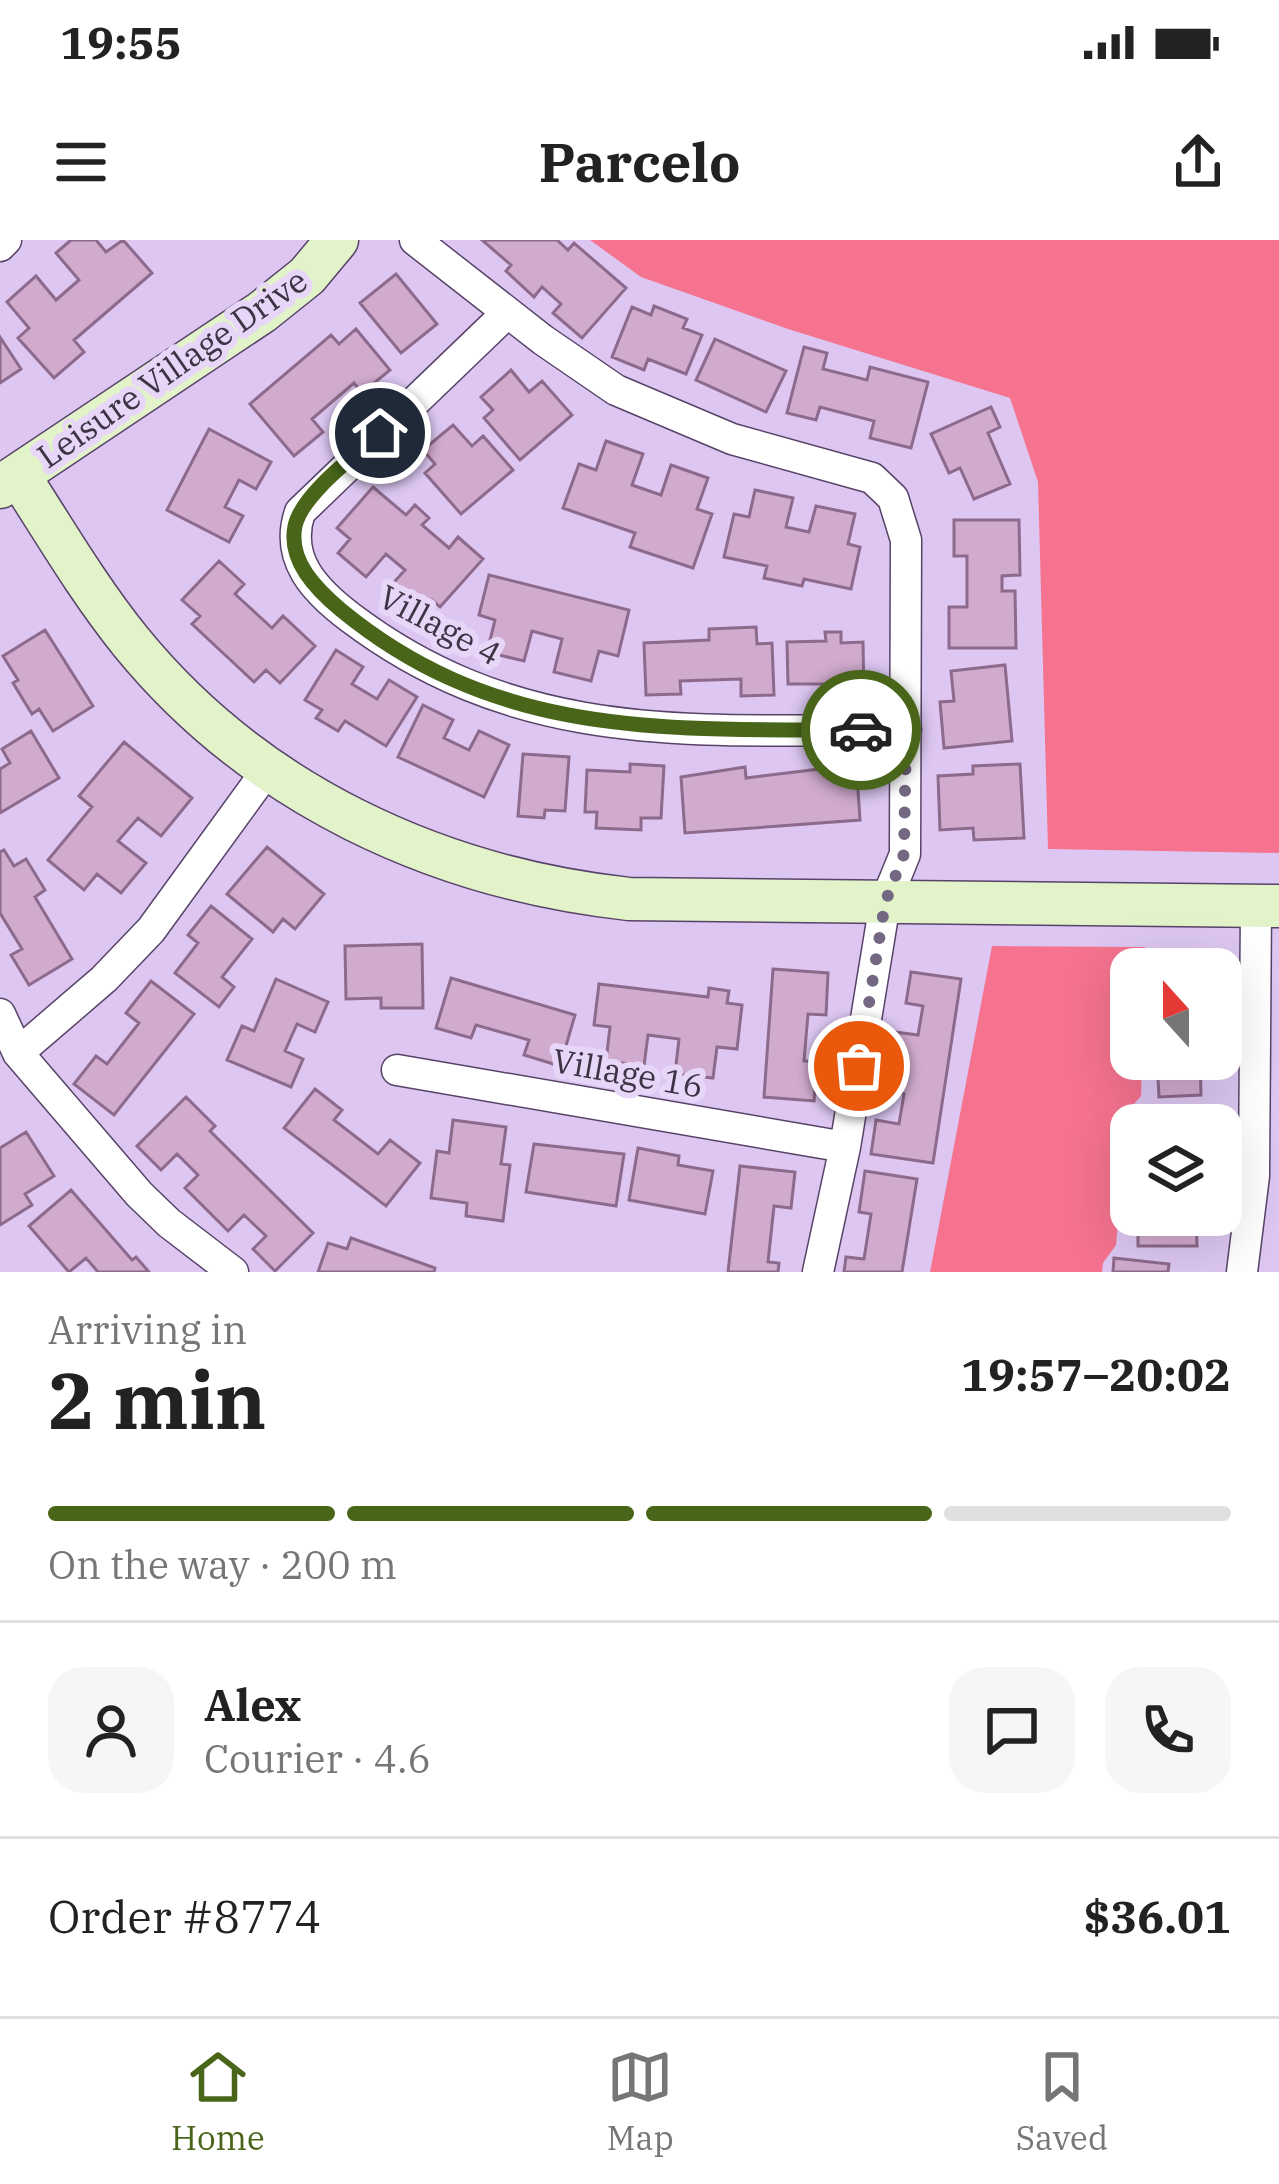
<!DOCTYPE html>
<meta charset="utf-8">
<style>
body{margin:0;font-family:"IBM Plex Serif",serif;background:#f6f6f6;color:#222;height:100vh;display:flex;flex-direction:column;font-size:45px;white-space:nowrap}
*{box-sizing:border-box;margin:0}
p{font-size:39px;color:#767676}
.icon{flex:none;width:66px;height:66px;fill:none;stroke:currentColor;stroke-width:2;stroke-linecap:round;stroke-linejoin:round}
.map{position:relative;height:1032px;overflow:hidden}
.panel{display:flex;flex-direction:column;background:#fff;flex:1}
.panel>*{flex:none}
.needle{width:78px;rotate:339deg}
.buttons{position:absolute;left:1110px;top:708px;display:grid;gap:24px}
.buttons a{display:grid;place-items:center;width:132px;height:132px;border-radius:24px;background:#fff;box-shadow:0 12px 48px #0002;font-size:60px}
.pin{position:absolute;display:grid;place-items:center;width:102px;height:102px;color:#fff;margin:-51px;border:6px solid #fff;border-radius:50%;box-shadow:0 3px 12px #0007}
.courier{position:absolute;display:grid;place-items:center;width:120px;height:120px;margin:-60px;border:9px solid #486519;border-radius:50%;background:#fff;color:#222;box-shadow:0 3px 15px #0007}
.head em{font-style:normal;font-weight:700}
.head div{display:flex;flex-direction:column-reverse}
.head{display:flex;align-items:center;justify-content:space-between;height:204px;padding:0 48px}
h1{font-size:78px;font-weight:700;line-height:90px}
.bar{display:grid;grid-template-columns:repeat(4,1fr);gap:18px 12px;align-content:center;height:144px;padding:0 48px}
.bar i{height:15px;border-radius:9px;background:#e0e0e0}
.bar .current{background:#486519}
.bar p{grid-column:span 4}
.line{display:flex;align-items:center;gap:30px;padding:0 48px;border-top:3px solid #e0e0e0}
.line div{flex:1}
.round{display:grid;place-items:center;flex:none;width:126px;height:126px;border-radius:36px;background:#f6f6f6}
.status{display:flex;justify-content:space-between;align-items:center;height:84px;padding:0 60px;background:#fff;direction:ltr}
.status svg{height:33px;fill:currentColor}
header{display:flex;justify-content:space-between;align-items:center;height:156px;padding:0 48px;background:#fff;font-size:54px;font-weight:700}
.menu{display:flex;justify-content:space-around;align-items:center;height:168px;border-top:3px solid #e0e0e0;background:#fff;font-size:33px;color:#767676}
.menu a{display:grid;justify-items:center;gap:6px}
.menu .current{color:#486519}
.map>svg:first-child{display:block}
.green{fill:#f5738f}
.building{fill:#d1abce;stroke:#8d6a8b;stroke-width:3}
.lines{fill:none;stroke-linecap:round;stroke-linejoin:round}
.street-casing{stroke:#574368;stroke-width:33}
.secondary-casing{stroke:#574368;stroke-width:45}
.street{stroke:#fff;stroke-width:30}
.secondary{stroke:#e2f2c9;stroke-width:42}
.done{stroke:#746781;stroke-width:12;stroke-dasharray:0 21.6}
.route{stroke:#486519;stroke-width:15}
.labels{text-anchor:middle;stroke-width:12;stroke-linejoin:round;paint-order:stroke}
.street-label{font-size:33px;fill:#3c3344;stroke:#e8d6f9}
</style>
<div class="status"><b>19:55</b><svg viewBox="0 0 49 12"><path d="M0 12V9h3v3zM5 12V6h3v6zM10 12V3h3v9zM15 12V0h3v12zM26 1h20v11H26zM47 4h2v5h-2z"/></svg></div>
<header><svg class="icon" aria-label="menu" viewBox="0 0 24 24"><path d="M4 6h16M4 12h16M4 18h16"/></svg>Parcelo<svg class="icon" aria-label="share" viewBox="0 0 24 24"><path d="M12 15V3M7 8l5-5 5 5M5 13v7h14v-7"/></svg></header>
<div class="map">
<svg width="1279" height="1032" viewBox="0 0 1279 1032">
<rect width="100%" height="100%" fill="#ddc7f2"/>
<path class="green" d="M 590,0 L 1279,0 L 1279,613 L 1048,609 L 1038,242 L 1010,158 L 788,89 L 641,37 Z
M 992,706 L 1145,707 L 1144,729 L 1131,729 L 1131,819 L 1142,819 L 1141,856 L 1128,871 L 1116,1005 L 1103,1023 L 1102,1032 L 930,1032 Z"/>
<path class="building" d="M 71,0 L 96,0 L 106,12 L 123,0 L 152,33 L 74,100 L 84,112 L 54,138 L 18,98 L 29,88 L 7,62 L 36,36 L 56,60 L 79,40 L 56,13 Z
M 482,0 L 557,0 L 568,10 L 574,3 L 626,48 L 582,98 L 553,73 L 561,64 L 542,47 L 534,57 L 506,31 L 511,25 Z
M 396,34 L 437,84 L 401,113 L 360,63 Z
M 654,66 L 687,79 L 683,88 L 702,95 L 686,134 L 648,119 L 644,130 L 612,117 L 632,67 L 651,75 Z
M 356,89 L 390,130 L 362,153 L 354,143 L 312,179 L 323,192 L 294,216 L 250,164 L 331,95 L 339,104 Z
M 0,97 L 21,129 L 0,143 Z
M 715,99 L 786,131 L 766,172 L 696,140 Z
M 804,107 L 827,113 L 823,129 L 867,140 L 870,127 L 928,142 L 911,208 L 870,198 L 874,181 L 820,167 L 816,180 L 787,173 Z
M 511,130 L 529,152 L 542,141 L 572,175 L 520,220 L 484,178 L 493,170 L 481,157 Z
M 991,167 L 1000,187 L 988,193 L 1010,244 L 974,259 L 960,228 L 949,233 L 931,194 Z
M 453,185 L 472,206 L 483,196 L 513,230 L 461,274 L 425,233 L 435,224 L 423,210 Z
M 209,189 L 271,222 L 256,249 L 239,240 L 225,267 L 243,276 L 229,302 L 167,270 Z
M 606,201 L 643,214 L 632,245 L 661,255 L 671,225 L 708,238 L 697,269 L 712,274 L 693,328 L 630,307 L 635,293 L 563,268 L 579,224 L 596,230 Z
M 373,247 L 406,275 L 415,265 L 429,278 L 422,285 L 449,308 L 458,297 L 483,319 L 440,367 L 432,360 L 418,377 L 387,350 L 405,330 L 386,314 L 366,337 L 338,313 L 350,299 L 337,288 Z
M 755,250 L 793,258 L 786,287 L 809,292 L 816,266 L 855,274 L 848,304 L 860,307 L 851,349 L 804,339 L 802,346 L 764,338 L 767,326 L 724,317 L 734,274 L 749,277 Z
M 954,280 L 1019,280 L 1020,335 L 1002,336 L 1002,351 L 1015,351 L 1016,408 L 949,408 L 949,367 L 967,367 L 967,316 L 954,316 Z
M 219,321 L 244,344 L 235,354 L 272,388 L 283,376 L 315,406 L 280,443 L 266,430 L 254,442 L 192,384 L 200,376 L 182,360 Z
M 489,335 L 629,370 L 618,416 L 599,411 L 591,441 L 554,432 L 562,399 L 532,391 L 524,421 L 487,412 L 495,380 L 479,375 Z
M 756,387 L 757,404 L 772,403 L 774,455 L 741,456 L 741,439 L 680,441 L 681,454 L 646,455 L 644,403 L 709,400 L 709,389 Z
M 45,390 L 93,466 L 53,491 L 39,469 L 32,474 L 13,443 L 18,440 L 3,416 Z
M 825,392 L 841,392 L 841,403 L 863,402 L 864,456 L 829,457 L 829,444 L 788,444 L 787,402 L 826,401 Z
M 336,410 L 363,427 L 352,444 L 377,459 L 389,440 L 417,457 L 386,506 L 345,481 L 338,491 L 316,478 L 322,470 L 305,460 Z
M 1005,425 L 1012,501 L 944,508 L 940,462 L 954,461 L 951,431 Z
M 423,465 L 453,480 L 444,498 L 469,510 L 479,491 L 509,505 L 484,557 L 398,517 Z
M 31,491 L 59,538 L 0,573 L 0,529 L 10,523 L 2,509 Z
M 124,502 L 192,558 L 161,596 L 138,578 L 118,601 L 146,623 L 121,653 L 97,634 L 84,650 L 48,620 L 92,567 L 79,556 Z
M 523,514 L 569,517 L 565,571 L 545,570 L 544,578 L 518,576 Z
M 630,524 L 664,526 L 661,578 L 641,578 L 641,590 L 596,588 L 597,572 L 585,572 L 587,530 L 630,532 Z
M 1020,524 L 1024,598 L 974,600 L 973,588 L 940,590 L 938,536 L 973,534 L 973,526 Z
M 745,527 L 746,538 L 828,528 L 829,539 L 857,536 L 860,580 L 685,593 L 681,537 Z
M 267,607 L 324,654 L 295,689 L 283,679 L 273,692 L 227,654 Z
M 4,610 L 14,626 L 26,619 L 45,650 L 35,657 L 72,719 L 29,745 L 11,715 L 22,709 L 0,673 L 0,612 Z
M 211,666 L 252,699 L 222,737 L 234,747 L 219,767 L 175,733 L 198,703 L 188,695 Z
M 422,704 L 423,768 L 381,768 L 381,758 L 346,759 L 345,706 Z
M 773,729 L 828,733 L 826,775 L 808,774 L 804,821 L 817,821 L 814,861 L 764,857 Z
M 911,732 L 961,739 L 933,923 L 871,914 L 876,880 L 899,884 L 904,854 L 886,851 L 895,792 L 918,795 L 923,766 L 906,763 Z
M 451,738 L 575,775 L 560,826 L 524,815 L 529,800 L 476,785 L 471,798 L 436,788 Z
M 276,739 L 328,762 L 315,792 L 297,784 L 285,811 L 303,819 L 291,847 L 227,820 L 242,786 L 254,791 Z
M 151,741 L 194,774 L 114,875 L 74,844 L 96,816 L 107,824 L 139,783 L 126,773 Z
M 599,744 L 708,757 L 709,748 L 729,751 L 727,763 L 742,765 L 737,809 L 717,807 L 713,838 L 675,834 L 679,799 L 648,795 L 644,826 L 606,821 L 610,787 L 594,785 Z
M 1157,819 L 1200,819 L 1201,855 L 1159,857 Z
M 315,849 L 342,870 L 334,880 L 378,914 L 390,900 L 420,923 L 386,966 L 284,888 Z
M 186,857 L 215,886 L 210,891 L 313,993 L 275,1031 L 253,1009 L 266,996 L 244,975 L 228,991 L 185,948 L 198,935 L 177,914 L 161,930 L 137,906 Z
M 1129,877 L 1196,877 L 1196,885 L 1131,885 L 1129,916 Z
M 453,880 L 506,887 L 501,924 L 510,925 L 503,981 L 466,976 L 467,963 L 431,958 L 437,911 L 449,913 Z
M 26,892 L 54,936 L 25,954 L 32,965 L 0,985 L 0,908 Z
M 534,904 L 624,914 L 616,966 L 526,952 Z
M 638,908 L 679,916 L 678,925 L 713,931 L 705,974 L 629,960 Z
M 740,926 L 795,932 L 791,968 L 774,966 L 768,1022 L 779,1023 L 778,1032 L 728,1032 Z
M 865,931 L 917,939 L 902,1032 L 844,1032 L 846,1017 L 864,1019 L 871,974 L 859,972 Z
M 71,950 L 132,1020 L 136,1017 L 149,1032 L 98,1032 L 86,1018 L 69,1032 L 29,986 Z
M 1138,975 L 1196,975 L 1197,1006 L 1138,1006 Z
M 351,998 L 435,1028 L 434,1032 L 318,1032 L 328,1003 L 347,1009 Z
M 1114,1018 L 1169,1024 L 1168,1032 L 1113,1032 Z"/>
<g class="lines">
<defs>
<path id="street" d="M 415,0 L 543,100 L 616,150 L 732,199 L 872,238 L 893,258 L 906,300 L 905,614 L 885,663 L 845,907 L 818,1032
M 0,6 L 6,0
M 507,73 L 300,272 C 284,319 315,351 351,378 C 525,509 702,489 906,490
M 0,774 L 18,813 L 139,954 L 169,983 L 233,1032
M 18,813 L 104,739 L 151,690 L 268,529
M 397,830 L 845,907
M 1242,1032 L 1254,936 L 1256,665"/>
<path id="secondary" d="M 19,236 C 55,292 89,350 131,402 C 255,554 436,638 629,659 L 1279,666
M 0,247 L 262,72 L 307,36 L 337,0"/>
</defs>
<use href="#street" class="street-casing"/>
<use href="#secondary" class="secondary-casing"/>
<use href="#street" class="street"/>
<use href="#secondary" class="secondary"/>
</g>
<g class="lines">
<path class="done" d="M 859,826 L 885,663 L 904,614 L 906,490 L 861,490"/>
<path class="route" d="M 380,193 C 356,215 302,254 295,286 C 288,321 316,349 341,370 C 499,500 669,489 861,490"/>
</g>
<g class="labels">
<g class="street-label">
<text transform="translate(172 128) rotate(-35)" y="12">Leisure Village Drive</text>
<text transform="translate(440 385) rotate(28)" y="12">Village 4</text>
<text transform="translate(628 833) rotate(10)" y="12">Village 16</text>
</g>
</g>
</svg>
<div class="buttons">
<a><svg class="needle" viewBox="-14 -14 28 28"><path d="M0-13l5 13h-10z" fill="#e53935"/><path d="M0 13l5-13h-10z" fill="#767676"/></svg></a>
<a><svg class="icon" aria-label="layers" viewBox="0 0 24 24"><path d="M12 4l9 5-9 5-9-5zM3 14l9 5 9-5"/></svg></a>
</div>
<div class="pin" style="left:859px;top:826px;background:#ea580c"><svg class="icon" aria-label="bag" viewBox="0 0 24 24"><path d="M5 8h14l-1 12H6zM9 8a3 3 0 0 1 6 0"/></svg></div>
<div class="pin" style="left:380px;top:193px;background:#1f2937"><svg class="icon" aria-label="home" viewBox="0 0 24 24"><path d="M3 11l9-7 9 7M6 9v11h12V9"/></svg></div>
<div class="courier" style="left:861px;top:490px"><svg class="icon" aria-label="car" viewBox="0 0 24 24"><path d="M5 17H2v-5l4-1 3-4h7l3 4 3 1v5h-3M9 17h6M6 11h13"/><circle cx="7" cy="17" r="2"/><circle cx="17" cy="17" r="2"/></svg></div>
</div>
<section class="panel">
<div class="head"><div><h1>2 min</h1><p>Arriving in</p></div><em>19:57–20:02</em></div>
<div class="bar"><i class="current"></i><i class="current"></i><i class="current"></i><i></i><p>On the way · 200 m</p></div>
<div class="line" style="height:216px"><a class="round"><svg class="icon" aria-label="person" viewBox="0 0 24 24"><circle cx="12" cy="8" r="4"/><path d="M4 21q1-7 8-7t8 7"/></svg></a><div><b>Alex</b><p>Courier · 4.6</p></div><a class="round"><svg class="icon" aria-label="chat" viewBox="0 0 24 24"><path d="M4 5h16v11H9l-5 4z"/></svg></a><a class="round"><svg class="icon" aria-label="phone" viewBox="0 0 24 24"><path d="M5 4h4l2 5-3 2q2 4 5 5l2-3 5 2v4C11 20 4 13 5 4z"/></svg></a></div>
<div class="line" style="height:156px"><div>Order #8774</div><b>$36.01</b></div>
</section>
<nav class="menu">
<a class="current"><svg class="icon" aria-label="home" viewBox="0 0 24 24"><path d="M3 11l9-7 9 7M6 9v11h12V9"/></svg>Home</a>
<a><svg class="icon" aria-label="map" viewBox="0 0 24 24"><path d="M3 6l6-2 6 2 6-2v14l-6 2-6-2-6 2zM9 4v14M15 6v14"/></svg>Map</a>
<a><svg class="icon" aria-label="saved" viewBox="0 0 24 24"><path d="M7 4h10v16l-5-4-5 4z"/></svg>Saved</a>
</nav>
